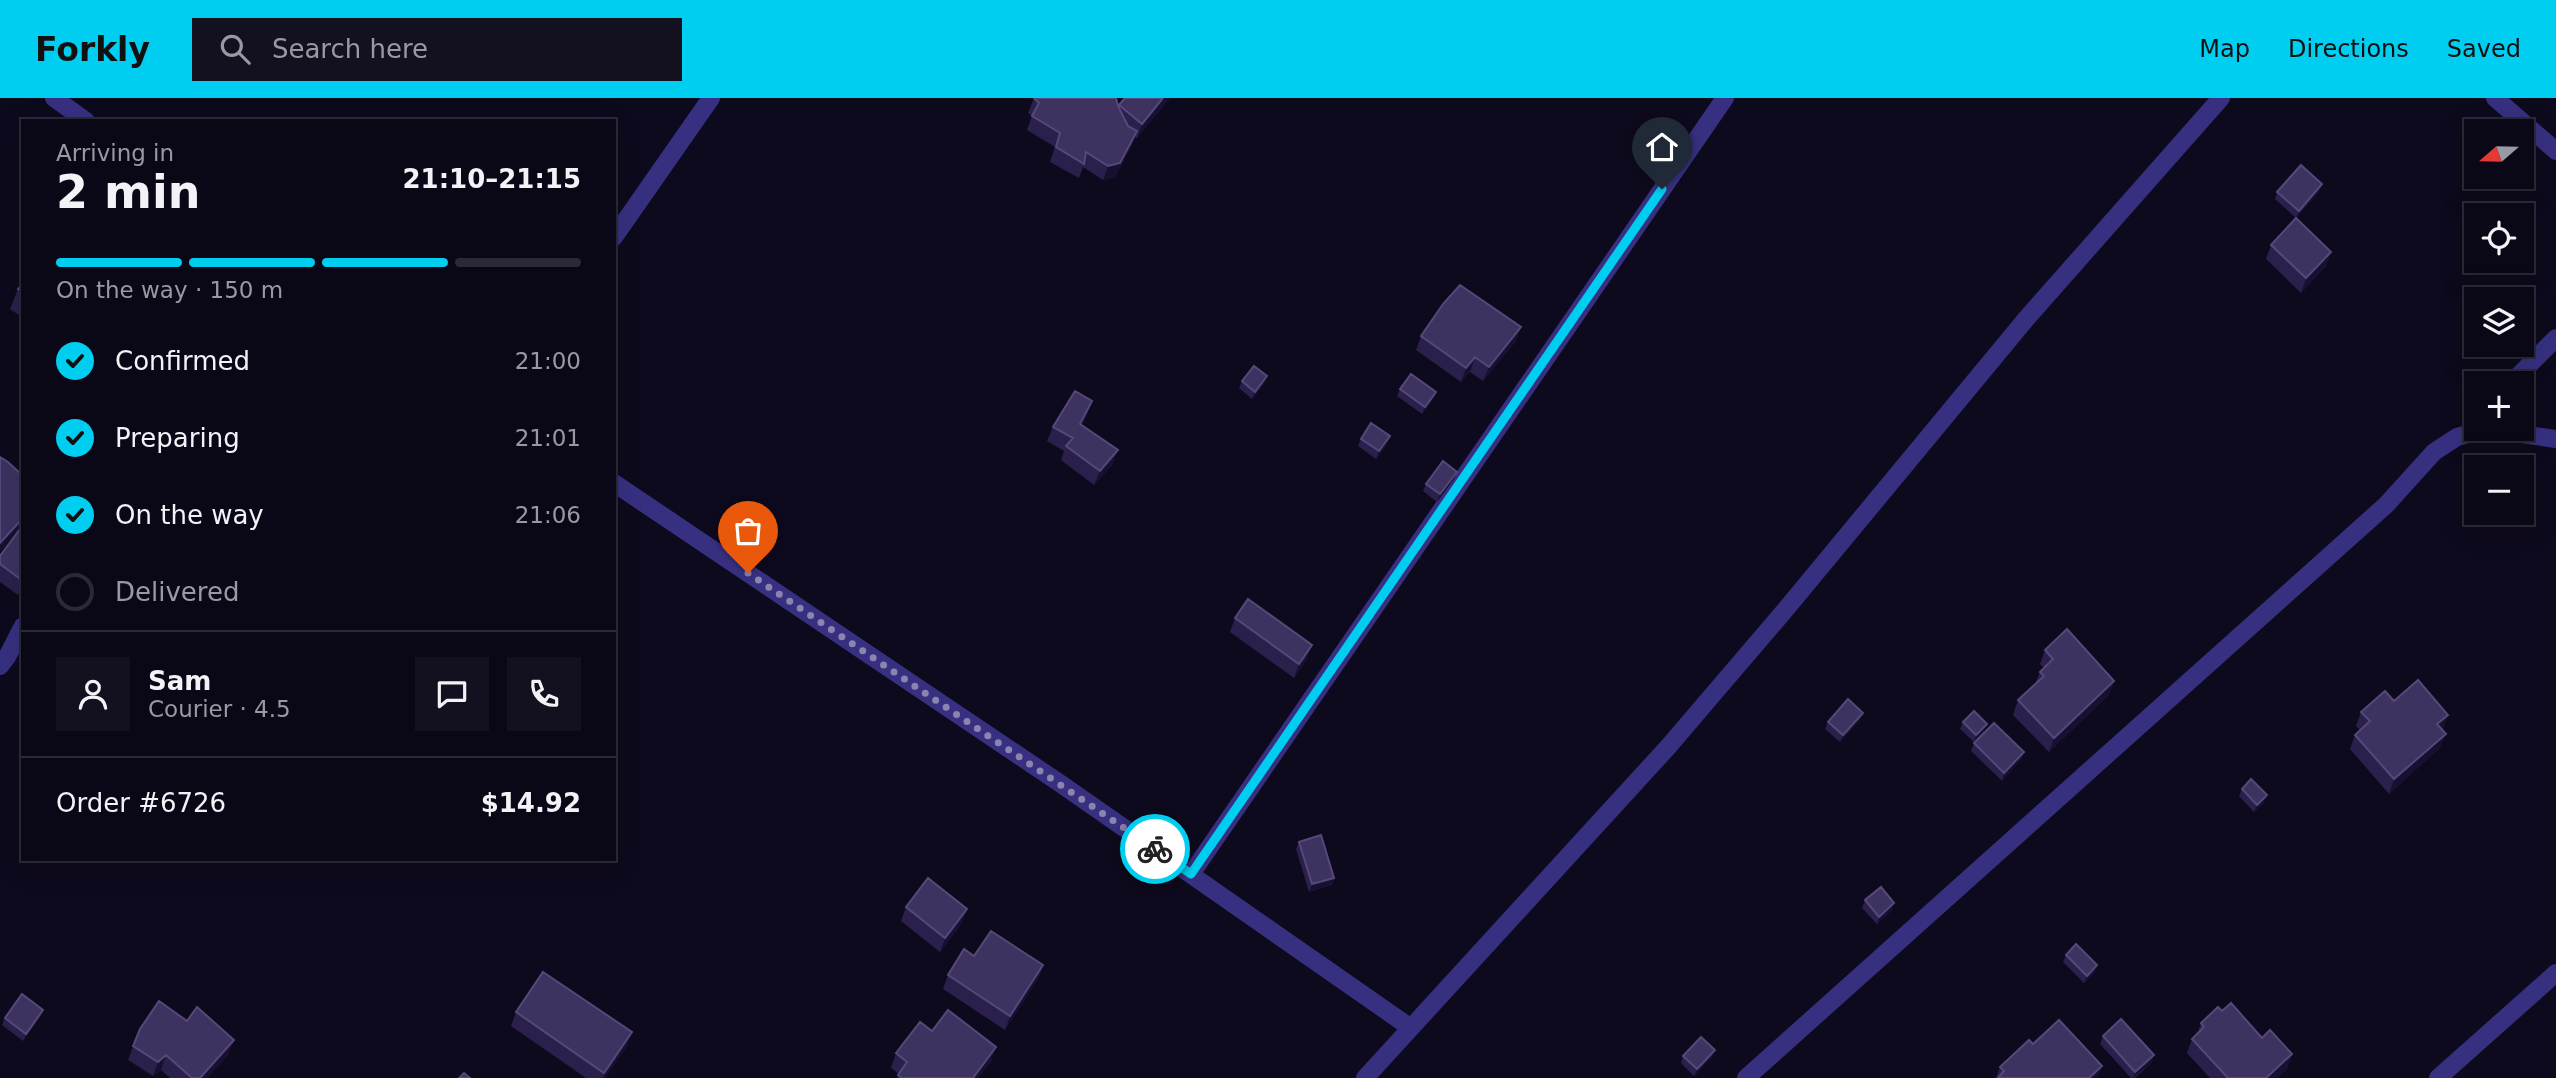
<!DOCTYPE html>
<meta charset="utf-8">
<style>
body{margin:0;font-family:"DejaVu Sans",sans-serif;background:#13111f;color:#f1f3f6;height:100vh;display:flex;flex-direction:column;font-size:26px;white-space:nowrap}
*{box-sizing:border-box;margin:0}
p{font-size:23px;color:#999aa1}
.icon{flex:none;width:38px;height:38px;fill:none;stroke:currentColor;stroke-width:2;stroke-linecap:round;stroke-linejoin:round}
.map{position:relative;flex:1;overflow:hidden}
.drawer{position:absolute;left:21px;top:21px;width:595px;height:742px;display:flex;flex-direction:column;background:#0a0816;border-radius:0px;box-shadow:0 7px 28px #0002,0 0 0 2px #2a2935}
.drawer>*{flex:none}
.needle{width:46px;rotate:250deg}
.tools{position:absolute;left:2464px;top:21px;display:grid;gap:14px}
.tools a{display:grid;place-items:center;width:70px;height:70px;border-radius:0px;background:#0a0816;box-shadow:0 7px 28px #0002,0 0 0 2px #2a2935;font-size:35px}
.pin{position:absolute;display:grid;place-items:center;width:60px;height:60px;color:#fff;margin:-72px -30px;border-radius:50% 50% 50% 0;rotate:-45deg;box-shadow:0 0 7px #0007}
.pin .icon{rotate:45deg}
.courier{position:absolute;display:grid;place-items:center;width:70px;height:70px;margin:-35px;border:5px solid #00cef0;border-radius:50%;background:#fff;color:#222;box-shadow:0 2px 9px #0007}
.overview em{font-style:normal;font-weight:600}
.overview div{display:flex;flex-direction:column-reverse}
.overview{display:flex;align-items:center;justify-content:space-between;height:119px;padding:0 35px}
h1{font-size:46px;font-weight:600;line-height:52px}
.bar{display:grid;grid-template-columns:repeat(4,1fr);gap:10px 7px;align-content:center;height:84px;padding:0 35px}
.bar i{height:9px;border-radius:5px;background:#2a2935}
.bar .selected{background:#00cef0}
.bar p{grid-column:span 4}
.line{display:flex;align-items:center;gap:18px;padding:0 35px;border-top:2px solid #2a2935}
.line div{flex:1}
.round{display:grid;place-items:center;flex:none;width:74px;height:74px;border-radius:0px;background:#13111f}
ol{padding:0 35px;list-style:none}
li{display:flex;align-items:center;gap:21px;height:77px}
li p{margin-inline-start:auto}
li .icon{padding:7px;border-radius:50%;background:#00cef0;color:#111;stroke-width:4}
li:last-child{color:#999aa1}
li i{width:38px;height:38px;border:4px solid #2a2935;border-radius:50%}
header{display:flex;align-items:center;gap:42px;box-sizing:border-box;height:98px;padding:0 35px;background:#00cef0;color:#111}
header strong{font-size:33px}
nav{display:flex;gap:38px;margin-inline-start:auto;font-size:24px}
.search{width:490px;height:63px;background:#13111f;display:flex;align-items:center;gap:18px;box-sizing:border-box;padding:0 24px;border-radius:0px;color:#999aa1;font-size:26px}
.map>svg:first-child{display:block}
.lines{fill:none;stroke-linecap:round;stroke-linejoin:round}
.minor{stroke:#373080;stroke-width:18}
.wall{fill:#2b204c}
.shaded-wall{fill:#181031}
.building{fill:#3d3260;stroke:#544979;stroke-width:2}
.done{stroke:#8b84b0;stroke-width:7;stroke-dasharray:0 12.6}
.route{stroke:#00cef0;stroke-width:9}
</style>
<header>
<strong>Forkly</strong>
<div class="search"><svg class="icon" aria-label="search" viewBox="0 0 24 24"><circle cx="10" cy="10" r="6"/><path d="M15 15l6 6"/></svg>Search here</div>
<nav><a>Map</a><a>Directions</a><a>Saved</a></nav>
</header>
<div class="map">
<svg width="2556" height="980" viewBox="0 0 2556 980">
<rect width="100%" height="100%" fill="#0e0a1d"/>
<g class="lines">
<path class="minor" d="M 54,0 L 86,23
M 2495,0 L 2556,53
M 614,139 L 711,0
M 2511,285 L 2556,240
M 614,385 L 1061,686 L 1411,930
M 0,568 L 7,559 L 23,528
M 1191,776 L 1725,0
M 1365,980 L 1668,649 L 1786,511 L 2026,221 L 2221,0
M 1746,980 L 2386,407 L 2434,354 L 2457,339 L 2486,331 L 2556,341
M 2438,980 L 2556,875"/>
</g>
<path class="wall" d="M 1034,0 L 1119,9 L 1119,7 L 1170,0 L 1137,40 L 1135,39 L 1132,47 L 1115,79 L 1103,82 L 1083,69 L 1079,80 L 1050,64 L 1055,49 L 1027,32 L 1032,18 L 1028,15 Z
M 2277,94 L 2319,94 L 2296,120 L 2275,101 Z
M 2271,147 L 2331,154 L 2326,168 L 2301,195 L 2266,161 Z
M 23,178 L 23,220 L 10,211 L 18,191 L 21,186 L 20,185 Z
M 1421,238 L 1516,243 L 1483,283 L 1470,274 L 1461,284 L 1416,252 Z
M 1242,283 L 1264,286 L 1252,301 L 1239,290 Z
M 1400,291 L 1436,294 L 1433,301 L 1422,316 L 1397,298 Z
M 1087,317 L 1082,327 L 1113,366 L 1094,387 L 1061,362 L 1064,353 L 1047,343 L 1053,329 Z
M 1361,341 L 1387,346 L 1376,361 L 1358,348 Z
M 23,378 L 23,426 L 21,429 L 23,427 L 23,490 L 18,497 L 0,484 L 0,458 L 17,434 Z
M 1454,381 L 1437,404 L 1423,393 L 1426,386 Z
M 1235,520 L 1307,561 L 1294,580 L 1230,534 Z
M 2045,552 L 2114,583 L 2109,597 L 2049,654 L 2013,617 L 2018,602 L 2035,586 L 2040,574 L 2044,570 L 2040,566 Z
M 2394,603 L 2448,617 L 2442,632 L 2440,650 L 2389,696 L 2350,651 L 2355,637 L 2360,632 L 2356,628 L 2361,614 Z
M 1860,622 L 1840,644 L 1825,631 L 1828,624 Z
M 1963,624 L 1984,633 L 1974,644 L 1960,631 Z
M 1974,645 L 2024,654 L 2021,661 L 2002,683 L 1971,653 Z
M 2242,691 L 2267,697 L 2264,704 L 2254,714 L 2239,698 Z
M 1299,744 L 1334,780 L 1332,787 L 1309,794 L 1296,751 Z
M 1865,802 L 1892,812 L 1877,826 L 1862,810 Z
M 906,809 L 967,811 L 962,825 L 940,854 L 901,823 Z
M 2066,857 L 2097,867 L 2095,874 L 2084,885 L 2063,864 Z
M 974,858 L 1043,867 L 1038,881 L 1005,932 L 943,891 L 948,877 Z
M 43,912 L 40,919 L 23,943 L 2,927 L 5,920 Z
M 2222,913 L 2262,940 L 2292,956 L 2287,971 L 2277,980 L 2210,980 L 2187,955 L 2192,941 L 2197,937 L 2201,925 Z
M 516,914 L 627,948 L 605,980 L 586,980 L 511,928 Z
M 140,931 L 229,956 L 207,980 L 170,980 L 161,972 L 153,978 L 128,962 Z
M 2103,938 L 2152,964 L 2135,980 L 2131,980 L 2100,946 Z
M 2033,946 L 2102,968 L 2097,980 L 1996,980 L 2000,969 Z
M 896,955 L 991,964 L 978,980 L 897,980 L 899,976 L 891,970 Z
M 1683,958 L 1712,959 L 1694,978 L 1681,965 Z"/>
<path class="shaded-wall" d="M 1163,0 L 1170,0 L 1137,40 L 1142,26 Z
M 1137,33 L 1132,47 L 1115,79 L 1103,82 L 1108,68 Z
M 2322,86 L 2319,94 L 2296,120 L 2299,113 Z
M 2331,154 L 2326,168 L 2301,195 L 2306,180 Z
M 1521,229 L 1516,243 L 1483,283 L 1489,269 Z
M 1475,259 L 1470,274 L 1461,284 L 1466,270 Z
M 1267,278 L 1264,286 L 1252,301 L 1255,294 Z
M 1436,294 L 1433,301 L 1422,316 L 1425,309 Z
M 1092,303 L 1087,317 L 1075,340 L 1080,326 Z
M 1390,338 L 1387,346 L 1376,361 L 1379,353 Z
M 1118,352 L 1113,366 L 1094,387 L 1100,373 Z
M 1457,374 L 1454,381 L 1437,404 L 1440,396 Z
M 23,420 L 23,426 L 20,431 L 0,454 L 0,445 Z
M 23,483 L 23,490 L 18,497 Z
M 1312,547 L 1307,561 L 1294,580 L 1299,566 Z
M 2114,583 L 2109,597 L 2049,654 L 2054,640 Z
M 1863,615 L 1860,622 L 1840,644 L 1843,637 Z
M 2448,617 L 2443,631 L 2432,641 L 2437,626 Z
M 1987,626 L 1984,633 L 1974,644 L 1976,637 Z
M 2446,636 L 2440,650 L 2389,696 L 2394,681 Z
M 2024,654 L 2021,661 L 2002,683 L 2004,675 Z
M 2267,697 L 2264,704 L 2254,714 L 2257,707 Z
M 1334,780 L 1332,787 L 1309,794 L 1312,786 Z
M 1894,805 L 1892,812 L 1877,826 L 1879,819 Z
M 967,811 L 962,825 L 940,854 L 945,840 Z
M 1043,867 L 1038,881 L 1005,932 L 1010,918 Z
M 2097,867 L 2095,874 L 2084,885 L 2087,878 Z
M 43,912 L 40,919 L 23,943 L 26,936 Z
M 632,934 L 627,948 L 605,980 L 603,980 L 604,975 Z
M 234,942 L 229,956 L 207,980 L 200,980 Z
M 996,949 L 991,964 L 978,980 L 973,980 Z
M 1715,952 L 1712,959 L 1694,978 L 1697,971 Z
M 2292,956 L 2287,971 L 2277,980 L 2266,980 Z
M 166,957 L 161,972 L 153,978 L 158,964 Z
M 2154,957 L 2152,964 L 2133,980 L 2135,974 Z
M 2102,968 L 2097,980 L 2089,980 Z"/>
<path class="building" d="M 1034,0 L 1116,0 L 1118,8 L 1128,28 L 1137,33 L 1120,65 L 1108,68 L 1086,54 L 1084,66 L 1056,49 L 1060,35 L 1032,18 L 1039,5 Z
M 1125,0 L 1163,0 L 1142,26 L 1119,7 Z
M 2301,67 L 2322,86 L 2299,113 L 2277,94 Z
M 2296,120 L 2331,154 L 2306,180 L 2271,147 Z
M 23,185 L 23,195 L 18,191 Z
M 1460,187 L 1521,229 L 1489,269 L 1475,259 L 1466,270 L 1421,238 L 1443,206 Z
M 1254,268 L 1267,278 L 1255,294 L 1242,283 Z
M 1411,276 L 1436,294 L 1425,309 L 1400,291 Z
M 1075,293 L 1092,303 L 1080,326 L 1118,352 L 1100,373 L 1066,348 L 1073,340 L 1053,329 Z
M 1371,325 L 1390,338 L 1379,353 L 1361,341 Z
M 0,359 L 8,364 L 23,378 L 23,420 L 0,445 Z
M 1443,363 L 1457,374 L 1440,396 L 1426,386 Z
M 23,427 L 23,483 L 0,466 L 0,458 Z
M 1248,501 L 1312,547 L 1299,566 L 1235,520 Z
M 2067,531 L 2114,583 L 2054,640 L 2018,602 L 2044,578 L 2040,574 L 2053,561 L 2045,552 Z
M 2418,582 L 2448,617 L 2437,626 L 2446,636 L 2394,681 L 2355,637 L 2370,623 L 2361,614 L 2385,593 L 2394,603 Z
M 1848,601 L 1863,615 L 1843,637 L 1828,624 Z
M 1974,613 L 1987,626 L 1976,637 L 1963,624 Z
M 1994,625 L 2024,654 L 2004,675 L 1974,645 Z
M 2251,681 L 2267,697 L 2257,707 L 2242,691 Z
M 1321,737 L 1334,780 L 1312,786 L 1299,744 Z
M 928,780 L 967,811 L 945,840 L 906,809 Z
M 1881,789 L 1894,805 L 1879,819 L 1865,802 Z
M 991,833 L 1043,867 L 1010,918 L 948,877 L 964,851 L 974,858 Z
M 2076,846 L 2097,867 L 2087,878 L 2066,857 Z
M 543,874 L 632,934 L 604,975 L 516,914 Z
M 22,896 L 43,912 L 26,936 L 5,920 Z
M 159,903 L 187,923 L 197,909 L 234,942 L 200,980 L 192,980 L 166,957 L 158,964 L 133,948 L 140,931 Z
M 2231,905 L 2262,940 L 2270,932 L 2292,956 L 2266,980 L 2228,980 L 2192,941 L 2204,929 L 2201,925 L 2218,909 L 2222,913 Z
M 948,912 L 996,949 L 973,980 L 902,980 L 898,977 L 907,964 L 896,955 L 920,924 L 932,933 Z
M 2121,921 L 2154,957 L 2135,974 L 2103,938 Z
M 2059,922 L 2102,968 L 2089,980 L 1998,980 L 2004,973 L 2000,969 L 2029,942 L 2033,946 Z
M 1701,939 L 1715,952 L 1697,971 L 1683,958 Z
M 464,975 L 470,980 L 459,980 Z"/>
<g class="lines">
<path class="done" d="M 748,475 L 1155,751"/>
<path class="route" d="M 1155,751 L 1191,776 L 1662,91"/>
</g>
</svg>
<div class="tools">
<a><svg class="needle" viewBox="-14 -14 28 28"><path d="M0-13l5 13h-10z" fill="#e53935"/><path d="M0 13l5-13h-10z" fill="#999aa1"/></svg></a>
<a><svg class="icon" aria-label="locate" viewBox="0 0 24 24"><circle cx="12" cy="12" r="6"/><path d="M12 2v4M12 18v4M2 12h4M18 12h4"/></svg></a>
<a><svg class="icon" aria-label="layers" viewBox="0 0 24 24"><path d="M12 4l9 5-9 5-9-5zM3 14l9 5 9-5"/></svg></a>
<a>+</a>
<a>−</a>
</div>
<div class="pin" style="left:748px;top:475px;background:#ea580c"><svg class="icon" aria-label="bag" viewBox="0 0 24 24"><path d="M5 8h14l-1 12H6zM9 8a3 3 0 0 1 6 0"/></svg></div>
<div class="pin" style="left:1662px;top:91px;background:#1f2937"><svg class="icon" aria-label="home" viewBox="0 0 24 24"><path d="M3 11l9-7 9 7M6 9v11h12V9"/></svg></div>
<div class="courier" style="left:1155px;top:751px"><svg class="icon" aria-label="bike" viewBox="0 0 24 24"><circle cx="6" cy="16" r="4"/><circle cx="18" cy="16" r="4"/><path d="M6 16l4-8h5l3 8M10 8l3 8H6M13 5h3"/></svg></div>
<section class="drawer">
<div class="overview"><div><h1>2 min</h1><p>Arriving in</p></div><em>21:10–21:15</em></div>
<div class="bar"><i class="selected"></i><i class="selected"></i><i class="selected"></i><i></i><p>On the way · 150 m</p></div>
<ol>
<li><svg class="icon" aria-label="check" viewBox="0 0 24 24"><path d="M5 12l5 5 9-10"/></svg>Confirmed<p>21:00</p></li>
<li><svg class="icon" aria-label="check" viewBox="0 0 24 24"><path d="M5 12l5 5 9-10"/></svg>Preparing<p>21:01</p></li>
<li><svg class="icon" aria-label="check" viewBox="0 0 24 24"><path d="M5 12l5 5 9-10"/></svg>On the way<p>21:06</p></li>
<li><i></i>Delivered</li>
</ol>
<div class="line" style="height:126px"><a class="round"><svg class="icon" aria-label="person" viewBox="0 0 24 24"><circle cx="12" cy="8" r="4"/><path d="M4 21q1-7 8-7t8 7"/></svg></a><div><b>Sam</b><p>Courier · 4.5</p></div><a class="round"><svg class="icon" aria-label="chat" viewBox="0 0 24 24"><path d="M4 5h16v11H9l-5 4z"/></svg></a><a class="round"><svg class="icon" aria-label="phone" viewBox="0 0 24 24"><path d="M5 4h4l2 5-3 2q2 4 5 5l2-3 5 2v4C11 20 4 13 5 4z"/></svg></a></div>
<div class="line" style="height:91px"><div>Order #6726</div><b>$14.92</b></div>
</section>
</div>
